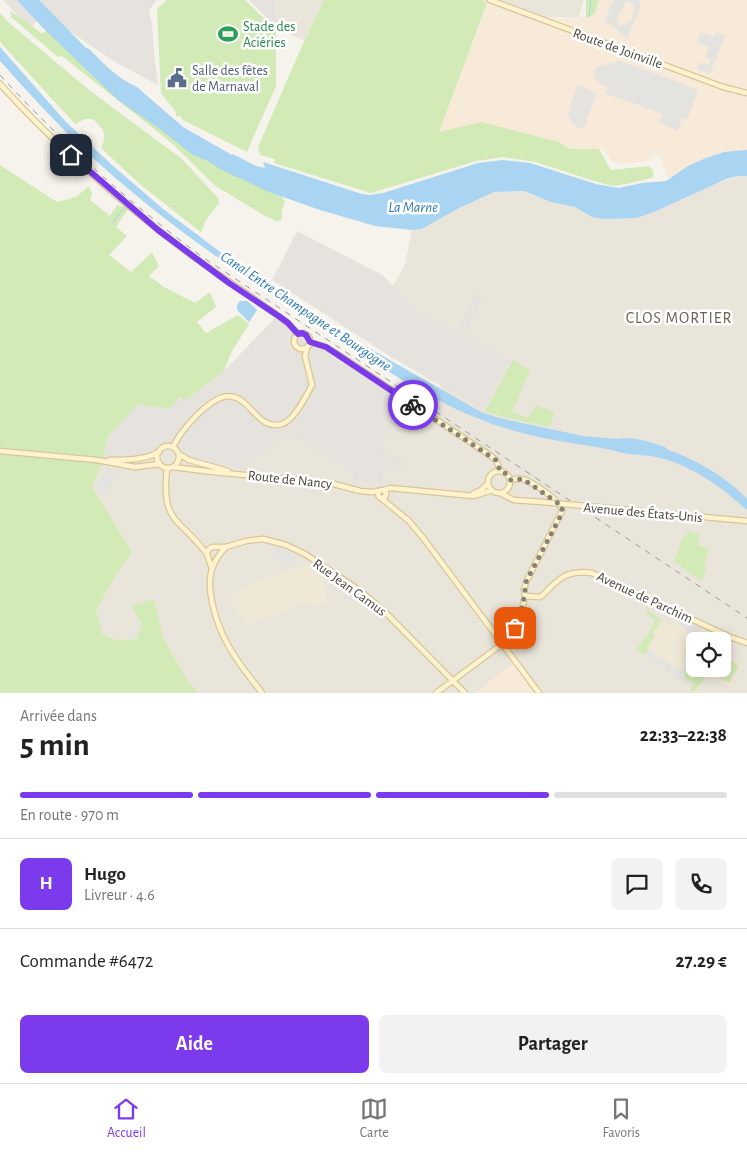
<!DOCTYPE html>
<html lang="fr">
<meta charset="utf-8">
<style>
body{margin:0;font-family:"Alegreya Sans",sans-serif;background:#f2f2f2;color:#222;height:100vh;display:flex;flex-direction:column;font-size:19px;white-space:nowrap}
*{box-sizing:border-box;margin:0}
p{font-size:16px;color:#767676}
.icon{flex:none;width:28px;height:28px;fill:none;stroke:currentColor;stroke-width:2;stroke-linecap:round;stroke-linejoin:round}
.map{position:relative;height:693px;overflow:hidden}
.panel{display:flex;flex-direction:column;background:#fff;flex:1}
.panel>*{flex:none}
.buttons{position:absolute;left:686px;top:632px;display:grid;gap:10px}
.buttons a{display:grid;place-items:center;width:45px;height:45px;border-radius:8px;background:#fff;box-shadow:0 2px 12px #0003;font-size:25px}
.pin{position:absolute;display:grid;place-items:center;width:42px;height:42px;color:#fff;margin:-21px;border-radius:10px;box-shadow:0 2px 8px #0006}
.courier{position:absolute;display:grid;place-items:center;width:50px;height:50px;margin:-25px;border:4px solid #7c3aed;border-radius:50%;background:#fff;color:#222;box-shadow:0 1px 6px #0007}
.headline em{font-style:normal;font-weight:700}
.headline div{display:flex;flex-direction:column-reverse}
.headline{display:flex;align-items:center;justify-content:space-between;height:85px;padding:0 20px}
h1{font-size:32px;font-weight:700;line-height:38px}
.bar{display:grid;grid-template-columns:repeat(4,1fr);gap:8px 5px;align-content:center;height:60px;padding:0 20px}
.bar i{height:6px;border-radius:4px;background:#e0e0e0}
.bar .current{background:#7c3aed}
.bar p{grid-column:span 4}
.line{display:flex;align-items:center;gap:12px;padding:0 20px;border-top:1px solid #e0e0e0}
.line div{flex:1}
.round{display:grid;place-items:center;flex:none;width:52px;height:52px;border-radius:8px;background:#f2f2f2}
.primary-button{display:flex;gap:10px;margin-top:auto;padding:10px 20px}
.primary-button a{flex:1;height:58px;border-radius:8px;background:#7c3aed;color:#fff;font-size:20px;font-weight:700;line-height:58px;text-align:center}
.primary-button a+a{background:#f2f2f2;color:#222}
.tabs{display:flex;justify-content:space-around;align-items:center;height:70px;border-top:1px solid #e0e0e0;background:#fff;font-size:14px;color:#767676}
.tabs a{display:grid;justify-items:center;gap:2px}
.tabs .current{color:#7c3aed}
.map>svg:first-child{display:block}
.residential{fill:#eae5da;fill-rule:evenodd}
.commercial{fill:#f7ead8}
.industrial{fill:#e6e2dd}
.education{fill:#efe8d6}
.green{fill:#d2eab5}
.parking{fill:#e5e3e0;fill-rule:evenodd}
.water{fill:#a9d4f2}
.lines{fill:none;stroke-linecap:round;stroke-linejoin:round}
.stream{stroke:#a9d4f2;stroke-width:1}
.secondary-casing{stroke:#d6c79b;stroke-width:7}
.secondary{stroke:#fff3cd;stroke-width:4.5}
.rail{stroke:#9a9a9a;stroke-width:1;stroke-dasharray:6 6;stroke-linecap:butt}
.secondary-bridge-casing{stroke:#d6c79b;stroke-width:7;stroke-linecap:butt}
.secondary-bridge{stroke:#fff3cd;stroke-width:4.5}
.done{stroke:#878178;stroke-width:5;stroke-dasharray:0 9}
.route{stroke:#7c3aed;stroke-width:6}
.labels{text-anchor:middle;stroke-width:5;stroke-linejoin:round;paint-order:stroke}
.leisure-label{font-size:14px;fill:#27864d;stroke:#fff;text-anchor:start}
.street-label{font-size:14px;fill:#4b4439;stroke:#fff}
.service-label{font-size:14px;fill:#4e5e75;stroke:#fff;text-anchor:start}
.water-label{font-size:15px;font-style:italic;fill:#2e7ab2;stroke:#fff}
.quarter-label{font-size:16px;letter-spacing:1px;fill:#6e6250;stroke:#fff}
</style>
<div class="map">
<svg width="747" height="693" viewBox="0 0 747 693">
<rect width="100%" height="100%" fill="#f6f3ec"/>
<path class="residential" d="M 275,0 L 324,0 L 304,41 L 276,27 Z
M 480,0 L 584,0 L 579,16 L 586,18 L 548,17 L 533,20 Z
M 737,176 L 747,176 L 747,693 L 124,693 L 188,682 L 163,638 L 153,599 L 137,639 L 118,640 L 103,635 L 96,611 L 114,578 L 132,552 L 92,487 L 104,458 L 122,459 L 155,450 L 190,456 L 275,443 L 286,429 L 353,473 L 406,461 L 380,448 L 407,405 L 441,386 L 484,411 L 511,360 L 412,308 L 393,286 L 405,264 L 412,230 L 422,229 L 459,208 L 494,192 L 524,191 L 551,202 L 575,207 L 592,217 L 654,212 L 697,191 ZM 695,641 L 722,641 L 722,669 L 695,669 Z"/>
<path class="commercial" d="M 586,0 L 747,0 L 747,150 L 720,153 L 688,166 L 669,179 L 659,154 L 644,162 L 619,164 L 611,160 L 604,149 L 570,149 L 559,142 L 439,132 L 487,3 L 533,20 L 547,18 L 563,19 L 586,18 Z
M 514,663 L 536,693 L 475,693 Z"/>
<path class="industrial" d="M 3,0 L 157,0 L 149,10 L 152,24 L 154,53 L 158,85 L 115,62 L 68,30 L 46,8 L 30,29 Z
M 249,0 L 275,0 L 276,27 Z
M 297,231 L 384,276 L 412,308 L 511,360 L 484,411 L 393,358 L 272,280 Z
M 275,318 L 407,405 L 380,448 L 406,461 L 401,469 L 384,465 L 382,484 L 353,480 L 353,473 L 286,430 L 275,443 L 240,469 L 190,456 L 155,450 L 122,459 L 104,458 L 108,436 L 138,403 L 170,409 L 181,397 L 186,400 L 224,371 Z"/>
<path class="education" d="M 314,563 L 322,576 L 327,604 L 301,605 L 246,625 L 229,600 L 242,589 L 255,581 Z
M 650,605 L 649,611 L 664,622 L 671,624 L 683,619 L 708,631 L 719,641 L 695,641 L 695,669 L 722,669 L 723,654 L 743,665 L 731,688 L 707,676 L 696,693 L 693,693 L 636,649 L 649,633 L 655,620 L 645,614 Z"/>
<path class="green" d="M 167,0 L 245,0 L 276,30 L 276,86 L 247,152 L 183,120 L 180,116 L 176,116 L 176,112 L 161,93 L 157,9 Z
M 324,0 L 480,0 L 487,3 L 439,132 L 481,122 L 559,142 L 570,149 L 599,149 L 611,170 L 648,166 L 654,170 L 652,171 L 654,174 L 651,178 L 626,184 L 613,186 L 597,182 L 536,162 L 503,157 L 476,161 L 371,193 L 274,163 L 275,159 L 260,155 L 258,147 L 302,46 Z
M 586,0 L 599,0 L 595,13 L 586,18 Z
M 10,11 L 26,21 L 42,34 L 47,30 L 93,72 L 280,194 L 285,202 L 282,210 L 282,220 L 276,221 L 265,216 L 214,185 L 174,145 L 62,56 L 58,57 L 11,17 Z
M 0,13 L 7,21 L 89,90 L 182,159 L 218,198 L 219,203 L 206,220 L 201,232 L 142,186 L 101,148 C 108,133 104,130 93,119 L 85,119 L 75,124 L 0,42 Z
M 0,165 L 57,202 L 76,197 L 89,186 L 92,194 L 90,200 L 110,216 L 117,205 L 128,209 L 116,227 L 127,236 L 109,255 L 131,272 L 152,252 L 159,266 L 149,276 L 164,287 L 195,303 L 210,292 L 216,307 L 197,322 L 206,333 L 238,315 L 249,324 L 231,353 L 224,371 L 186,400 L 180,397 L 170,409 L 138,404 L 108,436 L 104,458 L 92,487 L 132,552 L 114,578 L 96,611 L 103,635 L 118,640 L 137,639 L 142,624 L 131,606 L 154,599 L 163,638 L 189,683 L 199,693 L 0,693 Z
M 513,360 L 530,370 L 512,412 L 528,418 L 536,405 L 555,412 L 549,427 L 500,416 L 485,411 Z
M 688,531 L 700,535 L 697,545 L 709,549 L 704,566 L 707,567 L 702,581 L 674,562 L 682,539 L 686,536 Z
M 650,605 L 649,611 L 661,619 L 658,627 L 653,631 L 652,634 L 655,636 L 647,648 L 649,650 L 644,655 L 636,649 L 649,633 L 655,620 L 645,614 Z
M 728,659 L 739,666 L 729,683 L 718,676 Z
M 695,662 L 695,669 L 712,669 L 693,693 L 689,690 L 691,688 L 683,675 Z"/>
<path class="parking" d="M 613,0 L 639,0 L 641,2 L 640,8 L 627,39 L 605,20 ZM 626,1 L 634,4 L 633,9 L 635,10 L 631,20 L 628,20 L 626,24 L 623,23 L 622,26 L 618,24 L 617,20 Z
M 701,32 L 714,37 L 716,32 L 725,35 L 710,74 L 697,69 L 700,62 L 708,65 L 711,59 L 705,57 L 709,47 L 697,43 Z
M 620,61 L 681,83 L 698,91 L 688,118 L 682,119 L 678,131 L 659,123 L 662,114 L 605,93 L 607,87 L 599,83 L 593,76 L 596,67 Z
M 577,85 L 597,93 L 583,130 L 572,124 L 568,114 Z
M 477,292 L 484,295 L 466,331 L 459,327 Z
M 109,470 L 117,478 L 103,494 L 94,485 Z
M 278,546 L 298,555 L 295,563 L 293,563 L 292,564 L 273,557 Z
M 683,619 L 699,626 L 703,628 L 693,634 L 678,625 L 678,621 Z
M 649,650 L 681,671 L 690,657 L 695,661 L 683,675 L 685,679 L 686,679 L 694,684 L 691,688 L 685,683 L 683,685 L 681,684 L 681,681 L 678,681 L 645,654 Z"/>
<path class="water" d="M 17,0 L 39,0 L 86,48 L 89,49 C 104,64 117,78 137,87 L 183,127 L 232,155 L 233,154 L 256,166 L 265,168 L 263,162 L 362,194 L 370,195 L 383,193 L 478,163 L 503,160 L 530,163 L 596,184 L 619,188 L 642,183 L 666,181 L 688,166 L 706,158 L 724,152 L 747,150 L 747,176 L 737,176 L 726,179 L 654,212 L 636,218 L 604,219 L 592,217 L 575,207 L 551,202 L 524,191 L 494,192 L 459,208 L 422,229 L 412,230 L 375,226 L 320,210 L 269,192 L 220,169 L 208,161 L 193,155 L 161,130 L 118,100 L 43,28 Z
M 0,47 L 66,122 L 112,165 L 163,209 L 223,254 L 353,339 L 481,412 L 499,418 L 583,436 L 617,439 C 632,436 651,442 665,447 L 668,450 C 694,458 729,479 747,499 L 747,510 C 722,488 696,468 664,459 C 648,454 631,456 615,451 C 596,446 575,444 554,440 C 528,435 501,428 477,418 C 421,396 373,361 323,328 C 246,278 171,228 103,167 C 66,134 33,98 0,61 Z
M 240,301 L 247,301 L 257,310 L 249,322 L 237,310 L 237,305 Z"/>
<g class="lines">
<path class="stream" d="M 589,17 L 591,0
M 111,224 L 125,207"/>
<defs>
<path id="secondary" d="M 490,0 L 723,87 L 747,93
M 0,84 C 55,145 117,199 183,249 C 217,275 254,297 288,323 L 298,334
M294 341a8 8 0 1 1 16 0a8 8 0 1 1-16 0Z
M 310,342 L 326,347 L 336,353 L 491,456 L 496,460 L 500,471
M157 457a11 11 0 1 1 22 0a11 11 0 1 1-22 0Z
M 173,447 C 179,434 188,424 198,414 C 248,365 248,434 282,424 C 294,421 306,396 312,385 L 305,356 L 307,348
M 0,451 L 97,460 L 135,467 L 160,464
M 179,454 L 189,460 L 228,471
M 109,460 C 125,460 145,460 159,452
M 173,467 L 213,472 L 330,483 L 360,491 L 371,492 L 378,491
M 167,468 C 161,524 178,516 207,554
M488 482a11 11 0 1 1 22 0a11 11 0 1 1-22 0Z
M378 494a4 4 0 1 1 8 0a4 4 0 1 1-8 0Z
M 384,490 L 390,488 L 474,496 L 492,490
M 500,493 L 514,500 L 542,502
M 473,494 L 481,490 L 488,483
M 381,498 L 409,521 L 424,539 L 539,693
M 598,507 L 747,521
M 226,547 C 220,553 215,560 212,569 C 205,589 217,625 227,643 C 236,661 250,677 262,693
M 212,569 L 207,554 L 208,550 L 212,547 L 226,547 L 246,541 L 263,539 L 286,545 L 305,554 L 359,590 L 383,610 L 465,693
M 525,596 L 540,597 C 546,593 550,587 555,583 C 565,573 579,571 592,573 L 730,637 L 747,643
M 436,693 L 509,639 L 520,618 L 525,596 L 524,590 L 526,582 L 562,511 C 562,501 531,481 522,479 C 518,478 514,479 510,480"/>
</defs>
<use href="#secondary" class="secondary-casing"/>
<use href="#secondary" class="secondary"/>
<path class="rail" d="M 0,75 C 61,142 128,202 201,256 L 747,618"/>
<defs>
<path id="secondary-bridge" d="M 542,502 L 598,507"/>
</defs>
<use href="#secondary-bridge" class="secondary-bridge-casing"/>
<use href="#secondary-bridge" class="secondary-bridge"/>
</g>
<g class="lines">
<path class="done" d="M 413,405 L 496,460 L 500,471 L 505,473 L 510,480 L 523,479 L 562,506 L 562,513 L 526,582 L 523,605 L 515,628"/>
<path class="route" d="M 71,155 L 158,230 L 229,283 L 280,317 L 288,323 L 298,334 L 302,333 L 306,335 L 310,342 L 326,347 L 413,405"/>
</g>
<defs>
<symbol id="stadium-bare" viewBox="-9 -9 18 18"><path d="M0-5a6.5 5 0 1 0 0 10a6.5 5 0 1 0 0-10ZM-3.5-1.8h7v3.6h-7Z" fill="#2e9e5b" stroke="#fff" stroke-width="2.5" paint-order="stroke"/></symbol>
<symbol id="civic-bare" viewBox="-9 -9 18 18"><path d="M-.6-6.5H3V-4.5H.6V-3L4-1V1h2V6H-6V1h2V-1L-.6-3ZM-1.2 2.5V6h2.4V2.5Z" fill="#5c6f8a" stroke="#fff" stroke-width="2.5" paint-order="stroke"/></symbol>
</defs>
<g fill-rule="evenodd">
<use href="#stadium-bare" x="214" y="20" width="28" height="28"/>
<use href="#civic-bare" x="163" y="64" width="28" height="28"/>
</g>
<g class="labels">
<g class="leisure-label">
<text x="243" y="31">Stade des<tspan x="243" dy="16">Aciéries</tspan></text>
</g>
<g class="street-label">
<text transform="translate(618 48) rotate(20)" y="5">Route de Joinville</text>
<text transform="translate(290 479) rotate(6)" y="5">Route de Nancy</text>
<text transform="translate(643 512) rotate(5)" y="5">Avenue des États-Unis</text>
<text transform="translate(350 587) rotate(36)" y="5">Rue Jean Camus</text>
<text transform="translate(645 597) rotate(25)" y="5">Avenue de Parchim</text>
</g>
<g class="service-label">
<text x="192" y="75">Salle des fêtes<tspan x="192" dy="16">de Marnaval</tspan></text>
</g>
<g class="water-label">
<text x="413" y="212">La Marne</text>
<text transform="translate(306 311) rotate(34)" y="5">Canal Entre Champagne et Bourgogne</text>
</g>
<g class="quarter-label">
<text x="679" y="323">CLOS MORTIER</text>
</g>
</g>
</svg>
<div class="buttons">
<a><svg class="icon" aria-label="locate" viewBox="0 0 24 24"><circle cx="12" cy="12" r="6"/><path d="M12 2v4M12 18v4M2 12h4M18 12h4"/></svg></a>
</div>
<div class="pin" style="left:515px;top:628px;background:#ea580c"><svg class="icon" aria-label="bag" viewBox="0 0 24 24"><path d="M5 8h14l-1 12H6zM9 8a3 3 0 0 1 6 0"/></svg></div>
<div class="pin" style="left:71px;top:155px;background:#1f2937"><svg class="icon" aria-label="home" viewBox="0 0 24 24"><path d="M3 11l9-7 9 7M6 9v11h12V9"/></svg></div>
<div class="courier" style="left:413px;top:405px"><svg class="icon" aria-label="bike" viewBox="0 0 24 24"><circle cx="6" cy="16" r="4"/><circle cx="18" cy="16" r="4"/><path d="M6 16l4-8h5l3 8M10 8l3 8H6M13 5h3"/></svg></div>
</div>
<section class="panel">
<div class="headline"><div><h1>5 min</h1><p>Arrivée dans</p></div><em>22:33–22:38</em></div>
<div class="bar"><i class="current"></i><i class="current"></i><i class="current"></i><i></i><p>En route · 970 m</p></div>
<div class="line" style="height:90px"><b class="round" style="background:#7c3aed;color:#fff">H</b><div><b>Hugo</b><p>Livreur · 4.6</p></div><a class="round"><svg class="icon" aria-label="chat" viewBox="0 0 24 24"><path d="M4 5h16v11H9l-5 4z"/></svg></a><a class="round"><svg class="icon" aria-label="phone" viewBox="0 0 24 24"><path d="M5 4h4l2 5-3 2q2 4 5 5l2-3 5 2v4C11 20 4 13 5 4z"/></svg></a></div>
<div class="line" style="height:65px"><div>Commande #6472</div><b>27.29 €</b></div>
<div class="primary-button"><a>Aide</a><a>Partager</a></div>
</section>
<nav class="tabs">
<a class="current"><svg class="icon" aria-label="home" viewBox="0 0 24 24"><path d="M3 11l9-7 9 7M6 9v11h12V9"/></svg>Accueil</a>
<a><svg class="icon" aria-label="map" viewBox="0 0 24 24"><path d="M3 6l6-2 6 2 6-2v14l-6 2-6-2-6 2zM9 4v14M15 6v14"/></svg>Carte</a>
<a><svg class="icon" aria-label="saved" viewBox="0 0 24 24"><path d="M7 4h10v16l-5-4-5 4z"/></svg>Favoris</a>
</nav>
